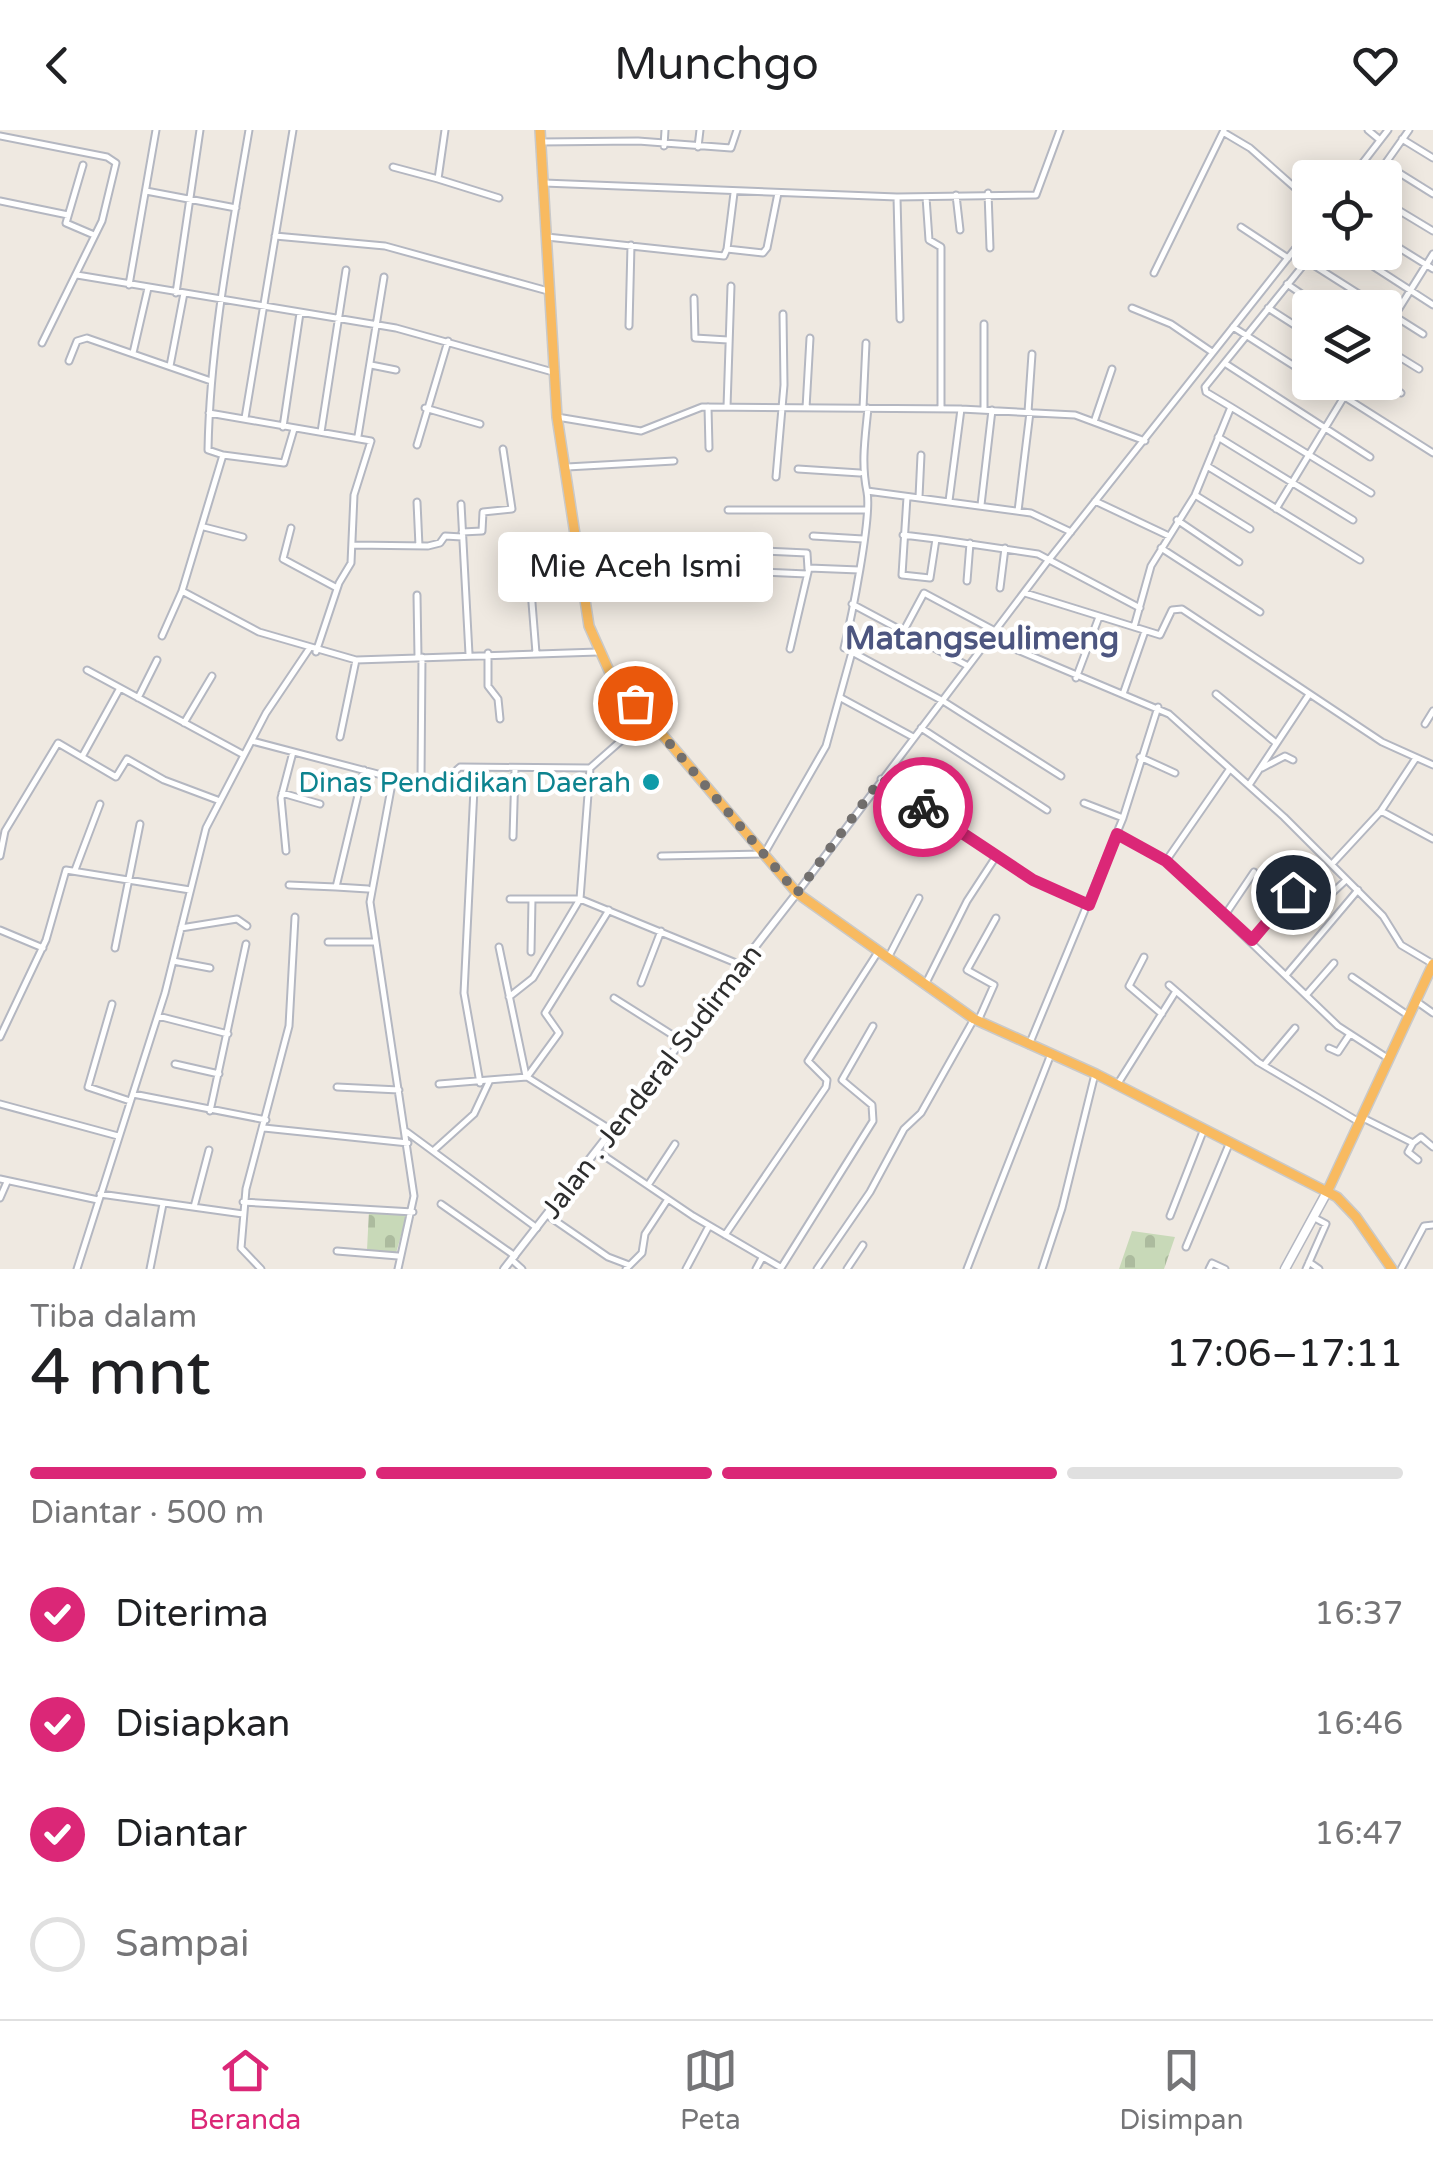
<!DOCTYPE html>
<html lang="id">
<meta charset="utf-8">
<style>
body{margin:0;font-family:"Varela Round",sans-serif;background:#f2f2f2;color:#202124;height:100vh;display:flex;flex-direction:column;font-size:38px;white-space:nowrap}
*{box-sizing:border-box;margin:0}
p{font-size:32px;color:#757577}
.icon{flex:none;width:55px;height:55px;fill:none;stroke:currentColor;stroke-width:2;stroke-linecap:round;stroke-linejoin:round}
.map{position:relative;height:1139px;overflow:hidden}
.sheet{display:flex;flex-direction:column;background:#fff;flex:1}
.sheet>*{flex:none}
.tools{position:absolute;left:1292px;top:30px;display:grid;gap:20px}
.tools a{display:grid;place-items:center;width:110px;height:110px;border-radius:10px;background:#fff;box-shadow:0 5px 25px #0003;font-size:50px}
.pin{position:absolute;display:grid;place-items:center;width:85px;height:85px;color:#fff;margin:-42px;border:5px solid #fff;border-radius:50%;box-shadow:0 2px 10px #0007}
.courier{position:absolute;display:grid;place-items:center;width:100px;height:100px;margin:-50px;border:8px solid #db2777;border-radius:50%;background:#fff;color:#222;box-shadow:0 2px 12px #0007}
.bubble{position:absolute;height:70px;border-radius:10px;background:#fff;box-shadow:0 5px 25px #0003;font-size:32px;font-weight:600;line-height:70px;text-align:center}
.summary em{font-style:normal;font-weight:600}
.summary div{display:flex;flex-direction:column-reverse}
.summary{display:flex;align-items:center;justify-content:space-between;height:170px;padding:0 30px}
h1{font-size:65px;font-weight:600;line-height:75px}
.bar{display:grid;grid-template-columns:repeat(4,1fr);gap:15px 10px;align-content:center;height:120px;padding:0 30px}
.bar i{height:12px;border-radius:8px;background:#e0e0e0}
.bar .selected{background:#db2777}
.bar p{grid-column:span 4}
ol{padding:0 30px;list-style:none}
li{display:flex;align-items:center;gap:30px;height:110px}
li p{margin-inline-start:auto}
li .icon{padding:10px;border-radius:50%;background:#db2777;color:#fff;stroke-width:4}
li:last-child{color:#757577}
li i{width:55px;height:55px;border:5px solid #e0e0e0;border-radius:50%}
header{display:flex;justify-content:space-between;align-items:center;height:130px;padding:0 30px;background:#fff;font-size:45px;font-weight:600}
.tab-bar{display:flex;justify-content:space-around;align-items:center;height:140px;border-top:2px solid #e0e0e0;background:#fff;font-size:28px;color:#757577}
.tab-bar a{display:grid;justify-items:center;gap:5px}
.tab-bar .selected{color:#db2777}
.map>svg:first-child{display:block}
.cemetery{fill:url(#cemetery-stones)}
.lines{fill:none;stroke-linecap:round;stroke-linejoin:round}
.minor-casing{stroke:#b4b7c1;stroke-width:9}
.tertiary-casing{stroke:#b4b7c1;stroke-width:10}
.secondary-casing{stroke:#b4b7c1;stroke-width:11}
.trunk-casing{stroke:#c9c9c9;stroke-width:12}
.minor{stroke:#fff;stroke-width:5}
.tertiary{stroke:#fff;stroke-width:6}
.secondary{stroke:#fff;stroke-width:8}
.trunk{stroke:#f8ba60;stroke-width:9}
.done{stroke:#726f6d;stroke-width:10;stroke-dasharray:0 18}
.route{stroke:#db2777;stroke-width:12}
.culture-dot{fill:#0f9aa8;stroke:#fff;stroke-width:4}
.labels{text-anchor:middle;stroke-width:9;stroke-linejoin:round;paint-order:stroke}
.culture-label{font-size:28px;fill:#0d838f;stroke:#fff;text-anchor:end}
.street-label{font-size:28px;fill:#2e2e2e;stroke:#fff}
.quarter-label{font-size:32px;font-weight:bold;fill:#4d5680;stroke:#fff}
</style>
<header><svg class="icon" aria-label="back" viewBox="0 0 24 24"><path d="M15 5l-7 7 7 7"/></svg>Munchgo<svg class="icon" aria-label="heart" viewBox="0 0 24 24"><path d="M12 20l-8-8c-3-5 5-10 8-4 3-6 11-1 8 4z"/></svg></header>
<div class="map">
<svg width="1433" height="1139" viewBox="0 0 1433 1139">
<defs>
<pattern id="cemetery-stones" width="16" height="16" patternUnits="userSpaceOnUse" patternTransform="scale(2.5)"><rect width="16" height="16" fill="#c8d9b8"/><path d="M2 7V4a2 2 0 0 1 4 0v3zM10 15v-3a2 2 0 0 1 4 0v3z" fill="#acbb9e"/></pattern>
</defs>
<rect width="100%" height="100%" fill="#efe9e1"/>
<path class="cemetery" d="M 369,1081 L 407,1085 L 396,1123 L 367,1120 Z
M 1132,1101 L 1175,1107 L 1164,1139 L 1119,1139 Z"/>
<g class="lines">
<defs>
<path id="minor" d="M 445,0 L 438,49 L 499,68
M 1368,0 L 1380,10
M 1223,2 L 1250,18 L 1310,71
M 0,6 L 107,27 L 116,33 L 102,91 L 42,213
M 1402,9 L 1433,28
M 540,12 L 638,11 L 731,18 L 737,0
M 664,16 L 665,0
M 698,17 L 700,0
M 1385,34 L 1433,64
M 83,35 L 66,93 L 94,105
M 393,37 L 438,49
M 1351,48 L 1388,0
M 1375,48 L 1409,0
M 544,53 L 897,67 L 1036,65 L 1060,0
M 146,61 L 236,78
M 988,63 L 990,118
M 956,65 L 960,100
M 897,67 L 900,189
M 926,67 L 929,110 L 941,117 L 941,278
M 0,71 L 68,85
M 1385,72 L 1433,101
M 1241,97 L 1288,128
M 275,106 L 385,116 L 548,161
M 547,107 L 724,126 L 727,119 L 763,123 L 767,118 L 778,63
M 1385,109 L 1433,139
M 727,119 L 734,63
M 1351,122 L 1433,175
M 1307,131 L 1381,178
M 1154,143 L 1224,0
M 77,145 L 396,198 L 553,242
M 1287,154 L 1322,178
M 129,155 L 156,0
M 176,163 L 200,0
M 694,168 L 695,208 L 728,210
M 1132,178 L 1171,194 L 1212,222
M 1268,178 L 1310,205
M 1385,180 L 1423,204
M 629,196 L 631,115
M 1233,197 L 1310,246
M 1385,201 L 1433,124
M 1385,218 L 1419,239
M 133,223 L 148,158
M 69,231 L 77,211 L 87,208 L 211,251
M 1226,234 L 1370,327
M 371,235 L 396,240
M 170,236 L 184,163
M 1321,252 L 1433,323
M 1384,252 L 1401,263
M 708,277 L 709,318
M 727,277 L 731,156
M 1231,277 L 1371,363
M 425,278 L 480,294
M 806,278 L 810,208
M 863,278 L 866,213
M 984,280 L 984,194
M 1028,282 L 1032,224
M 209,283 L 371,311 L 354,365 L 351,433 L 339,453 L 316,522
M 557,287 L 641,301 L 702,277 L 961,279 L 1075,285 L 1145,311
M 245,288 L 293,0
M 1094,292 L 1112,239
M 283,297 L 300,183
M 321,302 L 346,140
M 358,306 L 384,147
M 1218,307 L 1353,390
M 417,315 L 448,211
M 223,325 L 284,333 L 294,299
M 1207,336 L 1360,430
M 567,337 L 674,331
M 798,339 L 860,343
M 776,347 L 784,255 L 783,184
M 867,361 L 1031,383 L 1071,402
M 1195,365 L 1250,399
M 919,367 L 921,325
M 949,371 L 961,279
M 1095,371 L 1169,406
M 417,372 L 419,416
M 461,374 L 469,524
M 981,375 L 992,280
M 1276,379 L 1353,252
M 728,380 L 866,380
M 1018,381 L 1030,282
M 1177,390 L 1239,432
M 204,397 L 243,407
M 291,398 L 283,429 L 337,458
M 462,402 L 482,401 L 483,382 L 512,379 L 503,319
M 903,405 L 936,409 L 930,448 L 902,445 L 907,367
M 813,406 L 863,409
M 936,409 L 1038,424 L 1140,478
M 527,410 L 536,523
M 353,415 L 428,416 L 440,413 L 445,406 L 462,407
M 1161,418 L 1260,482
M 764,421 L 807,423 L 808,439
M 760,442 L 807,444
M 967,451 L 970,413
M 585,457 L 721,457
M 1000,458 L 1005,418
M 182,461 L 259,502 L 356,530 L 598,522
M 1025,463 L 1160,505 L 1172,480 L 1182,479 L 1382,612 L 1433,635
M 417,465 L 418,527
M 852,474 L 968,536
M 1134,497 L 1151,436 L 1195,365 L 1231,277 L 1206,262 L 1205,257 L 1314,122
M 903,502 L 924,463 L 995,501
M 162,506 L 182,461 L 223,325 L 208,320 C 210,212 231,106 249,0
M 989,508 L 1169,584 L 1284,687 L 1383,786 L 1401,815 L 1433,834
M 844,518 C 851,490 872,387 867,362 C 861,333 865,309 868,278
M 790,519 L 809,438 L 859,440
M 488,523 L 488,556 L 498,569 L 500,589
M 87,540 L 244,625
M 1076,548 L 1099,487
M 1123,564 L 1145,501
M 1216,564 L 1276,613
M 138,568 L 157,530
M 841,568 L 913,607
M 184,593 L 212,546
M 1425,594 L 1433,581
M 921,598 L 1047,680
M 340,607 L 356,530
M 252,611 L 393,648 L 443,652 L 460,637 L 590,638 L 648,587
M 83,625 L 120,558
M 1140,627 L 1175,643
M 475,638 L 464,863 L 480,953
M 1262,638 L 1285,626 L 1293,630
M 393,648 L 370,772 L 414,1066 L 398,1139
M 881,649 L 1033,750 L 1089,775
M 421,650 L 422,527
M 1249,655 L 1308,566
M 282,663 L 320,674
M 1084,673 L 1123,688
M 1381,681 L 1433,709
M 1117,704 L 1166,731 L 1338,896 L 1389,929
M 513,707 L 515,640
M 286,721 L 281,668 L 293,622
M 0,726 L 5,701 L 58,613 L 116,647 L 127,629 L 164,650 L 220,671
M 661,726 L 764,724 L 826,616 L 852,522 L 943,571 L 1061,646
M 1166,731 L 1229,640
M 1332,734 L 1381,681 L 1416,628
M 75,740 L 100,674
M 289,755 L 336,757 L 364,640
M 336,757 L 368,759
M 797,763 L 1047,432 L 1310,100
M 510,769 L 580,769 L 741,835
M 1225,785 L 1254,742
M 181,798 L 237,789 L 247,796
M 0,800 L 43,818
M 1253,810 L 1291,763 L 1315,779 L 1346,750
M 328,812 L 373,812
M 499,817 L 526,946
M 115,818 L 140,694
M 531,822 L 532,769
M 889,826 L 919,768
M 1144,827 L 1129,856 L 1162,884
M 173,831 L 210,838
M 1287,844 L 1358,760
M 1352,847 L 1409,886
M 641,853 L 661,801
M 926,853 L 967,771 L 997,725
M 1169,855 L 1258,932 L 1359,992
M 1307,864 L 1334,833
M 509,867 L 533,848 L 580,769 L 590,638
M 614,868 L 682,911
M 1416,871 L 1433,883
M 112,874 L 88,957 L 130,971
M 158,886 L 228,904
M 978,891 L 994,855 L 967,840 L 996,788
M 0,907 L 46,810 L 66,740 L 190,760
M 1029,915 L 1123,688 L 1158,577
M 1329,918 L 1338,922 L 1350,904
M 175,934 L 219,944
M 1264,935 L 1295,898
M 527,947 L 559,903 L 545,883 L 609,780
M 439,954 L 527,947 L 613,1001
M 1117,955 L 1176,861
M 337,957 L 399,960
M 133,964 L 266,990
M 0,974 L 118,1006
M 210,981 L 246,814
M 1363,988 L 1413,1013 L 1408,1022 L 1418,1030
M 264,998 L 408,1013
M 407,1002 L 537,1098
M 1413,1013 L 1421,1007 L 1433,1017
M 433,1021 L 474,984 L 489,952
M 597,1021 L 693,1086 L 780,1137
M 0,1049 L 98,1070
M 648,1055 L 675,1014
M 100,1064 L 243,1084
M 0,1068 L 7,1052
M 243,1072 L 413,1082
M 441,1074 L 515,1126
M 194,1077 L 209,1020
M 547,1085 L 608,1127 L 629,1135
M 1170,1086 L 1204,999
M 725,1105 L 826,957 L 827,950 L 808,931 L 878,822
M 1186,1117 L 1230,1012
M 337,1121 L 398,1126
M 512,1130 L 522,1139
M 1309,1132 L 1319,1139
M 781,1138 L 873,991 L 872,975 L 842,950 L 873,896
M 77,1139 L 165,863 L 206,698 L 266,583 L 309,519
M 150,1139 L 163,1074
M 261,1139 L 241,1118 L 246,1059 L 289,896 L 295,787
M 626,1139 L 642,1123 L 645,1104 L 668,1069
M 686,1139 L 709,1096
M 756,1139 L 762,1128
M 817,1139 L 870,1062 L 904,999 L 921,983 L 974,889
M 847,1139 L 863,1115
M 967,1139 L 1051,924
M 1042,1139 L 1062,1078 L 1095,944
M 1209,1139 L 1212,1133 L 1225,1139
M 1306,1139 L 1326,1094 L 1313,1087
M 1401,1139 L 1424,1096 L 1433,1095"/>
<path id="tertiary" d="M 504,1139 L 797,763"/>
<path id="secondary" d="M 1285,1139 L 1327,1062"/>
<path id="trunk" d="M 540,0 L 557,287 L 589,496 L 610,543 L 797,763 L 974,889 L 1096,944 L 1337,1067 L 1356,1087 L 1392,1139
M 1327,1062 L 1433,834"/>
</defs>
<use href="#minor" class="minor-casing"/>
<use href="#tertiary" class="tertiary-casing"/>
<use href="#secondary" class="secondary-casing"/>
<use href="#trunk" class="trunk-casing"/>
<use href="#minor" class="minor"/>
<use href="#tertiary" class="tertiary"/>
<use href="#secondary" class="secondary"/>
<use href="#trunk" class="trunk"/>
</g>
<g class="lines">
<path class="done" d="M 635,573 L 797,763 L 881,649 L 923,677"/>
<path class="route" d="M 923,677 L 1033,750 L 1089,775 L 1117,704 L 1166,731 L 1252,810 L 1293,762"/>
</g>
<circle class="culture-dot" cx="651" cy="652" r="10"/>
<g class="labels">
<g class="culture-label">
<text x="631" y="662">Dinas Pendidikan Daerah</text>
</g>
<g class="street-label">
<text transform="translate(651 951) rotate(-52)" y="10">Jalan . Jenderal Sudirman</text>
</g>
<g class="quarter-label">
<text x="982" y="519">Matangseulimeng</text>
</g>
</g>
</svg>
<div class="tools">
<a><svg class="icon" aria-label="locate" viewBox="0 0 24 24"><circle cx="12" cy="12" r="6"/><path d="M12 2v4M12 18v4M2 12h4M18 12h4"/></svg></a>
<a><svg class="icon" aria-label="layers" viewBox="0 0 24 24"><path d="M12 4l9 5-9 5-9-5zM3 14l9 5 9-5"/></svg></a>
</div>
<div class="pin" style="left:635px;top:573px;background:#ea580c"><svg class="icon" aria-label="bag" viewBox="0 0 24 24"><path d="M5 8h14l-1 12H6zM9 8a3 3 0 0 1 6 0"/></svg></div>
<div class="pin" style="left:1293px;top:762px;background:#1f2937"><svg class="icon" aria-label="home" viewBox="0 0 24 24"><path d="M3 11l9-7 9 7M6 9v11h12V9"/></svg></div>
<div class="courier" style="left:923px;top:677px"><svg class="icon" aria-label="bike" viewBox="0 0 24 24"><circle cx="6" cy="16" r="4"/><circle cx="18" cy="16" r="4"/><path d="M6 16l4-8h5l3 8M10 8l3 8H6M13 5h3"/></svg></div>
<div class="bubble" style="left:498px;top:402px;width:275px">Mie Aceh Ismi</div>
</div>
<section class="sheet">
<div class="summary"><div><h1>4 mnt</h1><p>Tiba dalam</p></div><em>17:06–17:11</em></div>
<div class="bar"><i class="selected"></i><i class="selected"></i><i class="selected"></i><i></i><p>Diantar · 500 m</p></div>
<ol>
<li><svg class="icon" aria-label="check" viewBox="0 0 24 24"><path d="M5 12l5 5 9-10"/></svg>Diterima<p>16:37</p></li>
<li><svg class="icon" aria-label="check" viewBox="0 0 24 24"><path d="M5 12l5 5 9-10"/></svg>Disiapkan<p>16:46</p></li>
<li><svg class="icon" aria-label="check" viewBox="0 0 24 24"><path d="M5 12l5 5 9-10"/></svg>Diantar<p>16:47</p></li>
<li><i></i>Sampai</li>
</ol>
</section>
<nav class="tab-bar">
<a class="selected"><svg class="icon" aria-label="home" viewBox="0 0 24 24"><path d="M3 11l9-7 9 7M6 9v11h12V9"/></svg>Beranda</a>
<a><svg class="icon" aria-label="map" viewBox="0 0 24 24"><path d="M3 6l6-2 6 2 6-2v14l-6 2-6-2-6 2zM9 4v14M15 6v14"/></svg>Peta</a>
<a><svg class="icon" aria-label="saved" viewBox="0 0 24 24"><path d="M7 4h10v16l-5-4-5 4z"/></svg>Disimpan</a>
</nav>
